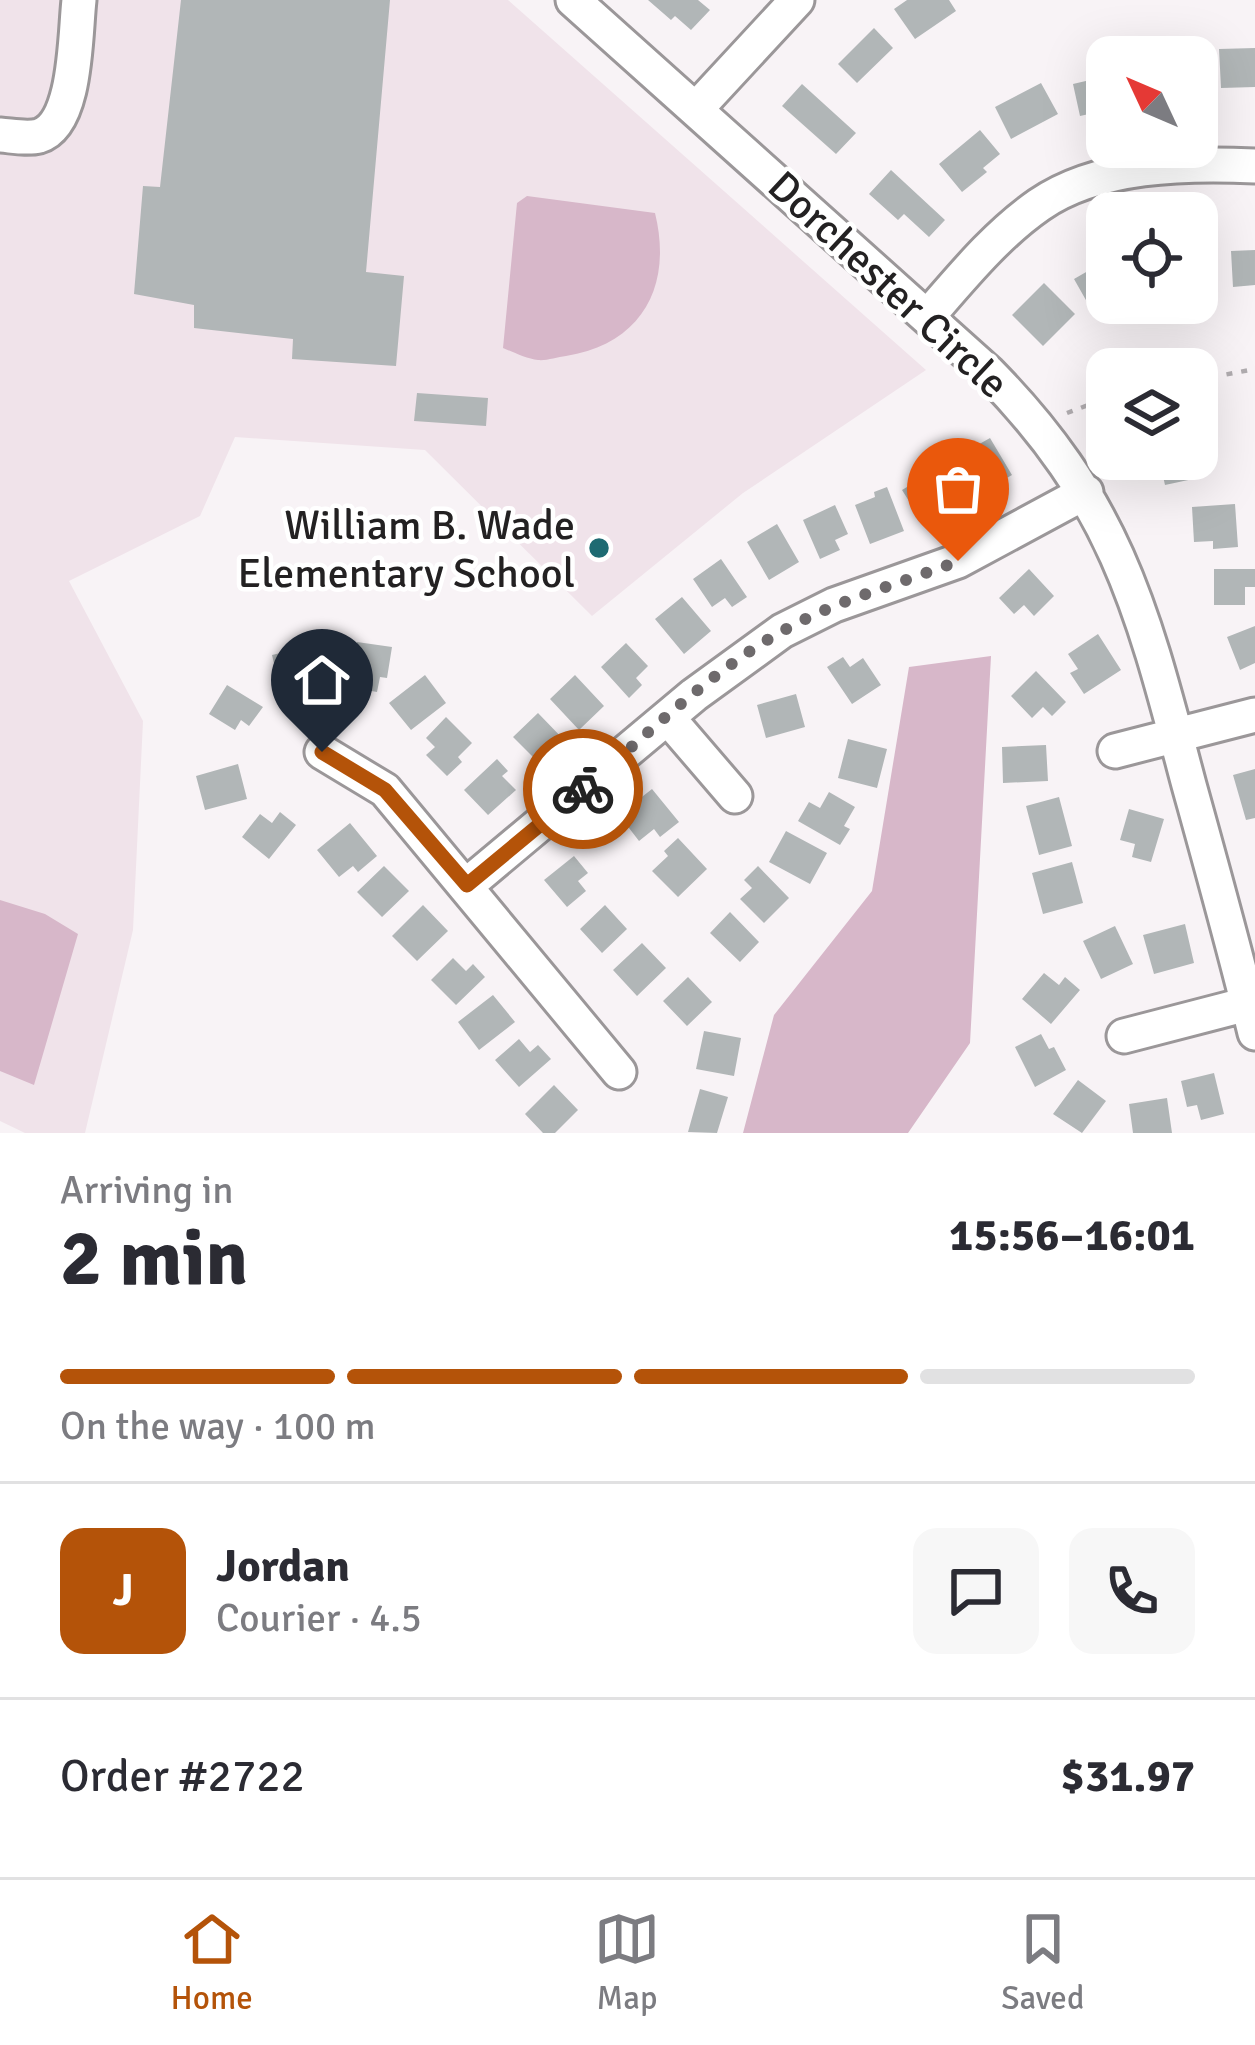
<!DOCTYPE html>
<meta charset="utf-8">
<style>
body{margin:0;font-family:Signika,sans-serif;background:#f7f7f7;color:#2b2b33;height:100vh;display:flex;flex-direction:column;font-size:45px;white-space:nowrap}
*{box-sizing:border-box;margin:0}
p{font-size:39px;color:#7c7c81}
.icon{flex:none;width:66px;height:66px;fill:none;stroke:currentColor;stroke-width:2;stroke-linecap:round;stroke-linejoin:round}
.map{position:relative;height:1133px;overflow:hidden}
.drawer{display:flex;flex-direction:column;background:#fff;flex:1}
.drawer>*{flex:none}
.needle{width:78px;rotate:314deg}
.controls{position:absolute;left:1086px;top:36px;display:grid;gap:24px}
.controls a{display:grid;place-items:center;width:132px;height:132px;border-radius:24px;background:#fff;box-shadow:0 12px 48px #0002;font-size:60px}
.pin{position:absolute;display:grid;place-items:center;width:102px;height:102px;color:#fff;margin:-123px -51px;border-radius:50% 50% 50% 0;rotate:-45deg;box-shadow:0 0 12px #0007}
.pin .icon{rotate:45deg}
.courier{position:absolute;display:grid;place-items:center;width:120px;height:120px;margin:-60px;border:9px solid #b45309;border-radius:50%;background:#fff;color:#222;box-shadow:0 3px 15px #0007}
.overview em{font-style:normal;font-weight:700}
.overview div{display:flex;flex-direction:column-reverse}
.overview{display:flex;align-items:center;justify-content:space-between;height:204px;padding:0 60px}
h1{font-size:78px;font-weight:700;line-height:90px}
.bar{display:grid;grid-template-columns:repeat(4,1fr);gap:18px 12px;align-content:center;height:144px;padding:0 60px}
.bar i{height:15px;border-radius:9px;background:#e1e1e2}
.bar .active{background:#b45309}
.bar p{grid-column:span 4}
.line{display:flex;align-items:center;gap:30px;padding:0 60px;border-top:3px solid #e1e1e2}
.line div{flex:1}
.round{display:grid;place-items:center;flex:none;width:126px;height:126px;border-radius:24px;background:#f7f7f7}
.tab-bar{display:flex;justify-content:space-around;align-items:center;height:168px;border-top:3px solid #e1e1e2;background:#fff;font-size:33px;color:#7c7c81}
.tab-bar a{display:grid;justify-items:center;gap:6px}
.tab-bar .active{color:#b45309}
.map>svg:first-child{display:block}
.built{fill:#f0e3ea}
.green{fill:#d7b7c9}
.building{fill:#b1b6b7}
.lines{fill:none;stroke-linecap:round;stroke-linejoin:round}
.minor-casing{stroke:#9b9799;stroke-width:39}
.path{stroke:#b0acaf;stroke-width:4.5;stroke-dasharray:6 9;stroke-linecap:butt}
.minor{stroke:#fff;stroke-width:33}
.done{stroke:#6e6a6c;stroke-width:12;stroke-dasharray:0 21.6}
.route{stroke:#b45309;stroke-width:15}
.poi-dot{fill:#1e6a72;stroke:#fff;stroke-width:4.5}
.labels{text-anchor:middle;stroke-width:9;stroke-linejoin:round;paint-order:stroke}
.street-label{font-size:42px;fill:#232122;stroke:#fff}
.poi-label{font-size:42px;fill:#232122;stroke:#fff;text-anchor:end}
</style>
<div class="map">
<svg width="1255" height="1133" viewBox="0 0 1255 1133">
<rect width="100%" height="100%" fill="#f8f3f6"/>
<path class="built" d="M 0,0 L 508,0 L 926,370 L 743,493 L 592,616 L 425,450 L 235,437 L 200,516 L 69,581 L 143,721 L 133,930 L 85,1133 L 25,1133 L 0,1121 Z"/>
<path class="green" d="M 527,196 L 655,213 C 673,286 642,344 566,356 C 557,357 546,361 538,360 C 527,359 513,352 503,348 L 517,203 Z
M 991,656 L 970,1043 L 908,1133 L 743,1133 L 774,1015 L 872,891 L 909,667 Z
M 0,900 L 45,914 L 78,934 L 34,1085 L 0,1071 Z"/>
<path class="building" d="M 181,0 L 390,0 L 366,272 L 404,276 L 396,366 L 292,359 L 293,339 L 194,328 L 194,305 L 134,294 L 143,186 L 160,187 Z
M 648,0 L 698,0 L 710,10 L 691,30 L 675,16 L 671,20 Z
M 907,0 L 949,0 L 956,11 L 915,39 L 894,9 Z
M 874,28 L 893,48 L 857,83 L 838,64 Z
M 1255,48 L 1255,87 L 1221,88 L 1219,49 Z
M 1202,54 L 1209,96 L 1197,98 L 1197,55 Z
M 1107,76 L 1107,110 L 1080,116 L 1073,84 Z
M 1041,83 L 1058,114 L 1011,139 L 995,107 Z
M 802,84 L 856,133 L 836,154 L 782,106 Z
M 980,130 L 1000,154 L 983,168 L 987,172 L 962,192 L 939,164 Z
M 891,170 L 945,220 L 929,237 L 904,214 L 898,220 L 869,194 Z
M 1197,247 L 1203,247 L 1205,281 L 1197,282 Z
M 1255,250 L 1255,285 L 1233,287 L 1231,251 Z
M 1107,260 L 1107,300 L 1091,309 L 1074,279 Z
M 1044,283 L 1075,314 L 1043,346 L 1012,315 Z
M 417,393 L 488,398 L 486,426 L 414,421 Z
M 990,438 L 1012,475 L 974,497 L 962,474 L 968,470 L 960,455 Z
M 1143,459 L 1188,459 L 1193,479 L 1165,485 L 1160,463 L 1145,466 Z
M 932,472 L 956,511 L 937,523 L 930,510 L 919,517 L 902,490 Z
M 887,487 L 904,531 L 870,544 L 855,505 L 875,497 L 874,492 Z
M 1235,504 L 1238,547 L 1213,549 L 1213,541 L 1194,542 L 1192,507 Z
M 835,505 L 848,534 L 835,540 L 840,550 L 820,559 L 803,520 Z
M 777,524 L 799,562 L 769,580 L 747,542 Z
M 721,559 L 747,597 L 732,607 L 725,598 L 712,607 L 693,579 Z
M 1029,569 L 1054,596 L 1034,616 L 1024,605 L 1014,614 L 999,598 Z
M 1214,569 L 1255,569 L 1255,587 L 1245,587 L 1245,605 L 1214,605 Z
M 682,597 L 711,631 L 684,654 L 655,619 Z
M 1255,626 L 1255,663 L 1240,670 L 1227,637 Z
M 1098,634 L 1121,670 L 1084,694 L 1070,673 L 1078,669 L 1068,654 Z
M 357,642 L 392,647 L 387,678 L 380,677 L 377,692 L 349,687 Z
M 626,643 L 648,666 L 636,678 L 642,685 L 629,698 L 601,667 Z
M 306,647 L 316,690 L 282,698 L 272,655 Z
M 843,657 L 850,667 L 863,658 L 881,685 L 852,704 L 827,667 Z
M 1036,671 L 1066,702 L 1052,716 L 1043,707 L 1032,718 L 1011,696 Z
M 425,675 L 446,703 L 411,730 L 389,703 Z
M 575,675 L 604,706 L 579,730 L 550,699 Z
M 227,685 L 263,707 L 249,726 L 241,720 L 235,730 L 209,714 Z
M 796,694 L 805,727 L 766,738 L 757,705 Z
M 538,713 L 567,743 L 553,757 L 545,748 L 534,758 L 513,737 Z
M 446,717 L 472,743 L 458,757 L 462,762 L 447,776 L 426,755 L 435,747 L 426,738 Z
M 848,739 L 887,749 L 877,788 L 838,778 Z
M 1046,745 L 1048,781 L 1003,783 L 1002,747 Z
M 497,759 L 508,771 L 502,776 L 516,790 L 488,815 L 464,790 Z
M 238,764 L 247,799 L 205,810 L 196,776 Z
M 1255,769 L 1255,818 L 1246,820 L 1233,775 Z
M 652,789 L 679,822 L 660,837 L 654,829 L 639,841 L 619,815 Z
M 829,792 L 855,807 L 844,826 L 850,829 L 840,845 L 798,821 L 809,802 L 820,808 Z
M 1059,797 L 1072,846 L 1039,855 L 1026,806 Z
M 1129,809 L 1164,819 L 1151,862 L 1132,857 L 1135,844 L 1120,840 Z
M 280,812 L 296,825 L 269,859 L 242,837 L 260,814 L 272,823 Z
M 350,823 L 377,856 L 358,872 L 353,866 L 339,877 L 317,850 Z
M 786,831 L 827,853 L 810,884 L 769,862 Z
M 678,838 L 707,869 L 678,897 L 652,871 L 668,856 L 664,851 Z
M 574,856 L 588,873 L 578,881 L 586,891 L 567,907 L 544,880 Z
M 1072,862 L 1083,903 L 1043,914 L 1032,873 Z
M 384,866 L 409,891 L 382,917 L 357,892 Z
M 758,866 L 789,898 L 764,923 L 740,899 L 752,888 L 744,880 Z
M 423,905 L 448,931 L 417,961 L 392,936 Z
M 605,905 L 627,929 L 602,953 L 580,929 Z
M 730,912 L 759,942 L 740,962 L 710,933 Z
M 1185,924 L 1194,963 L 1154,974 L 1143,935 Z
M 1115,926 L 1133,964 L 1101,979 L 1083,941 Z
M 642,943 L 666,968 L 637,996 L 613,970 Z
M 453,958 L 466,971 L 473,964 L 485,977 L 456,1005 L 431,980 Z
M 1044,973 L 1059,985 L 1065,977 L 1080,990 L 1051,1024 L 1022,999 Z
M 688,977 L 712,1002 L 687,1026 L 663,1001 Z
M 493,995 L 515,1022 L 479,1050 L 458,1022 Z
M 704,1031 L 741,1038 L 734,1076 L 696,1069 Z
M 1041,1034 L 1049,1049 L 1054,1047 L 1066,1070 L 1035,1087 L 1015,1047 Z
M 519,1039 L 530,1052 L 538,1045 L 551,1059 L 519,1087 L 495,1060 Z
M 1214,1073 L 1224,1114 L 1201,1120 L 1197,1105 L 1187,1107 L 1181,1081 Z
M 1078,1080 L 1106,1101 L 1082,1133 L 1053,1114 Z
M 554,1085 L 578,1110 L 555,1133 L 543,1133 L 525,1114 Z
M 700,1089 L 728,1097 L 717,1133 L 688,1132 Z
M 1167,1098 L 1172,1133 L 1133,1133 L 1129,1104 Z"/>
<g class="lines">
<defs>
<path id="minor" d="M 573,0 L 988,372 C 1118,504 1143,612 1189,785 C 1212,868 1235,950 1255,1033
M 697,108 L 797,0
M 0,135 C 13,136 27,139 39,136 C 77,124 75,34 79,0
M 928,316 C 962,277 996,235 1039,205 C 1098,164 1186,163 1255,166
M 668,718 L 735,796
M 1115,751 L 1255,715
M 322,752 L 385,790 L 619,1072
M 467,885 L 694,695 L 782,631 L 834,605 L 958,561 L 1086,492
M 1124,1036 L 1255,1002"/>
</defs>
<use href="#minor" class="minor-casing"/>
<path class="path" d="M 1197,380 L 1255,369
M 1067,413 L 1107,398"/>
<use href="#minor" class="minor"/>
</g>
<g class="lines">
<path class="done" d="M 583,789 C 648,734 712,670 786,629 C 840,599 900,584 958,561"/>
<path class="route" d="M 322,752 L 385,790 L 467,885 L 583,789"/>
</g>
<circle class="poi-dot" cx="599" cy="548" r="12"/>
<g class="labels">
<g class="street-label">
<text transform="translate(889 284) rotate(43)" y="15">Dorchester Circle</text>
</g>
<g class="poi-label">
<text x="575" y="539">William B. Wade<tspan x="575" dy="48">Elementary School</tspan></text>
</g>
</g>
</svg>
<div class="controls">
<a><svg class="needle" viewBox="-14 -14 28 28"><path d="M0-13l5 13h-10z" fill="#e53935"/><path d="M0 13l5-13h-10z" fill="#7c7c81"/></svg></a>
<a><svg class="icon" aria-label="locate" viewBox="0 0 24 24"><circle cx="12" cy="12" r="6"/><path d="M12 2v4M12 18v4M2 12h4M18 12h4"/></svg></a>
<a><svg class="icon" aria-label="layers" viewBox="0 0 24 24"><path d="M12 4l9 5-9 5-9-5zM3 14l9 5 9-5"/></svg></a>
</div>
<div class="pin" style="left:958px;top:561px;background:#ea580c"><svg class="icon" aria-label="bag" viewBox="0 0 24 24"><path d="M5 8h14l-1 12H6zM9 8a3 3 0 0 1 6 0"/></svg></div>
<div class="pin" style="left:322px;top:752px;background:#1f2937"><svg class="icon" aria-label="home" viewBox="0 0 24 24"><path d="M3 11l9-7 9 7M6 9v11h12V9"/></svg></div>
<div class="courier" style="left:583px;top:789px"><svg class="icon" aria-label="bike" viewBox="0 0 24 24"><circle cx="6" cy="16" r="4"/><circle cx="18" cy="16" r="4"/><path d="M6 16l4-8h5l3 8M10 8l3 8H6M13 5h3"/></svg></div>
</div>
<section class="drawer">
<div class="overview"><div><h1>2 min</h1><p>Arriving in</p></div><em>15:56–16:01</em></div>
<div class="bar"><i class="active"></i><i class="active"></i><i class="active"></i><i></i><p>On the way · 100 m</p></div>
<div class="line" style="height:216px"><b class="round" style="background:#b45309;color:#fff">J</b><div><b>Jordan</b><p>Courier · 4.5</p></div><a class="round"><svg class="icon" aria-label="chat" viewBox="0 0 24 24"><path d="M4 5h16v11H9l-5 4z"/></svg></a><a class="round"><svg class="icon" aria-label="phone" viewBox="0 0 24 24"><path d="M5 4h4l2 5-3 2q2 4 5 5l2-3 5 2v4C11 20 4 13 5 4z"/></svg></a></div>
<div class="line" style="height:156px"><div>Order #2722</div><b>$31.97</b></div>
</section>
<nav class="tab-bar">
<a class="active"><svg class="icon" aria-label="home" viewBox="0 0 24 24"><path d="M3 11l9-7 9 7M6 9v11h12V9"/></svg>Home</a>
<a><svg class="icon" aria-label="map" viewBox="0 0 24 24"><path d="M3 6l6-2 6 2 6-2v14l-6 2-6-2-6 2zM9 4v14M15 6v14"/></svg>Map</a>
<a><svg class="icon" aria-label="saved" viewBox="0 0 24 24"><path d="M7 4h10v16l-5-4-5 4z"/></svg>Saved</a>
</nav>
